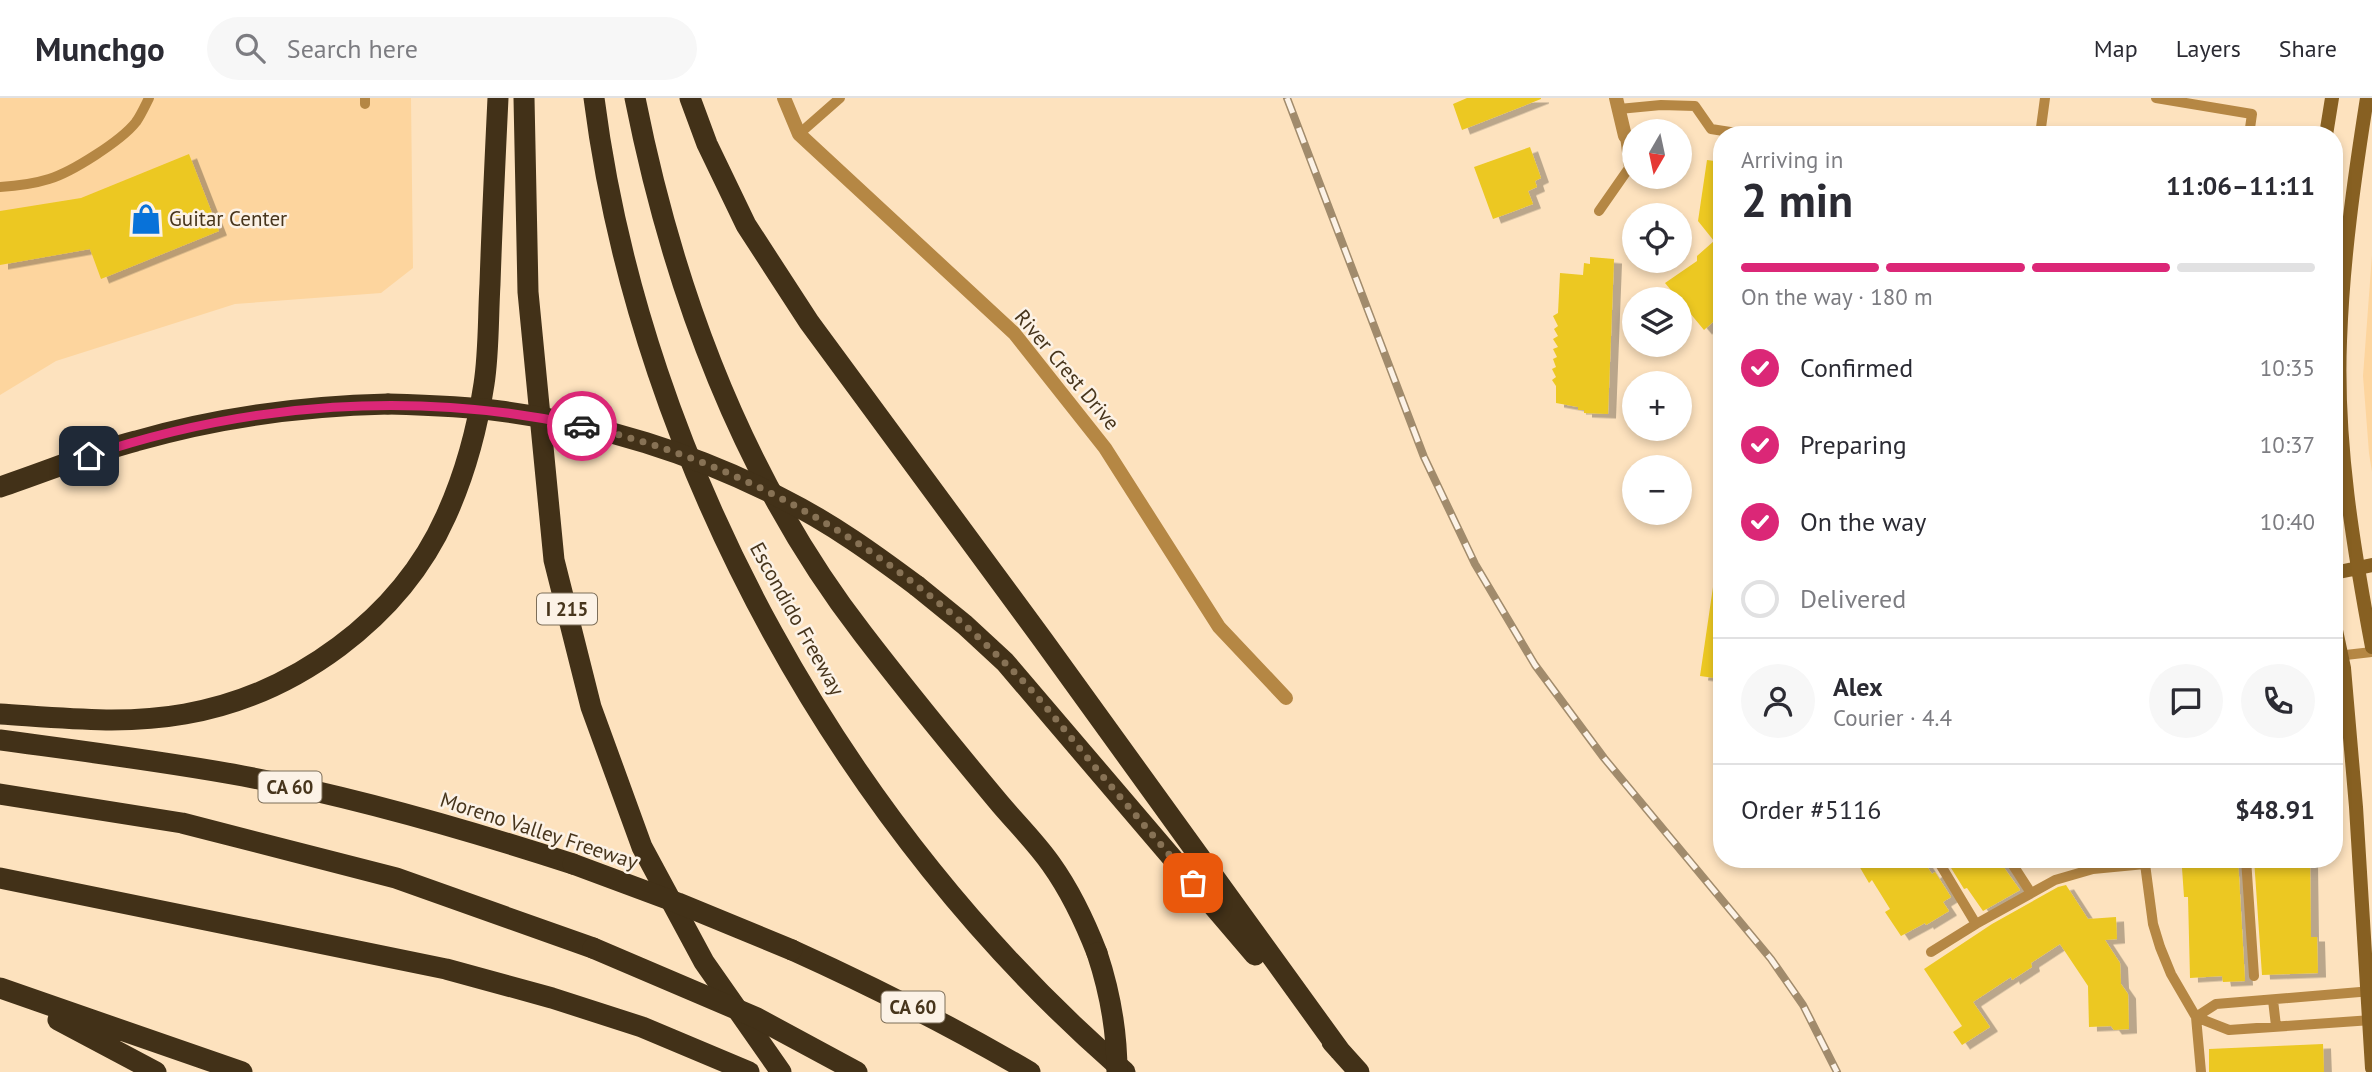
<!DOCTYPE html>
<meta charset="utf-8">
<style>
body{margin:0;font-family:"PT Sans",sans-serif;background:#f7f7f7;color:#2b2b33;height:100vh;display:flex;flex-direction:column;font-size:26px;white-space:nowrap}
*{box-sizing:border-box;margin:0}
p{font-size:23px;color:#7c7c81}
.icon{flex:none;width:38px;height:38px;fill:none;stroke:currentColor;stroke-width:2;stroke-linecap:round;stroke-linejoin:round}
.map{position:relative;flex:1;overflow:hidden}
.sheet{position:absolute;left:1713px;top:28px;width:630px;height:742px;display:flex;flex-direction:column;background:#fff;border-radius:28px;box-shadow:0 4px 10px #0003}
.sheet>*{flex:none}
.needle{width:46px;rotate:189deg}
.fabs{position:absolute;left:1622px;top:21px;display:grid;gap:14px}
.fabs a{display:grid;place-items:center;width:70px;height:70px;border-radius:50%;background:#fff;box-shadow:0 4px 10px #0003;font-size:35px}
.pin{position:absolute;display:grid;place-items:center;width:60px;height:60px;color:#fff;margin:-30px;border-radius:14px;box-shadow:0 4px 10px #0006}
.courier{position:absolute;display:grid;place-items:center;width:70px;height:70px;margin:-35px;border:5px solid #db2777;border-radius:50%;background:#fff;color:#222;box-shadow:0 2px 9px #0007}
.head em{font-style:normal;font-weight:800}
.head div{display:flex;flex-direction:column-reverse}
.head{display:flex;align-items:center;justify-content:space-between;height:119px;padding:0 28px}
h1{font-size:46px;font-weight:800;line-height:52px}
.bar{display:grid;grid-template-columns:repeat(4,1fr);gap:10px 7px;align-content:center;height:84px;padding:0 28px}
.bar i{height:9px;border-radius:5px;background:#e1e1e2}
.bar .active{background:#db2777}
.bar p{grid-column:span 4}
.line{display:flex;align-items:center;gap:18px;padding:0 28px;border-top:2px solid #e1e1e2}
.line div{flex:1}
.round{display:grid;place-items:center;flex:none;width:74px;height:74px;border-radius:37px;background:#f7f7f7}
ol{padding:0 28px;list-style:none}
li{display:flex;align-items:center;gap:21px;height:77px}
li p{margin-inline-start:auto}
li .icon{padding:7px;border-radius:50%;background:#db2777;color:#fff;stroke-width:4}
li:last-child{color:#7c7c81}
li i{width:38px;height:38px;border:4px solid #e1e1e2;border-radius:50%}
header{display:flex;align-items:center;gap:42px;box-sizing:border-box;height:98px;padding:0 35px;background:#fff;border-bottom:2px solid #e1e1e2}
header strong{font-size:33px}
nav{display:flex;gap:38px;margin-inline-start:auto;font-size:24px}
.search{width:490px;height:63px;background:#f7f7f7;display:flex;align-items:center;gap:18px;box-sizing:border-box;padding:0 24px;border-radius:38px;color:#7c7c81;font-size:26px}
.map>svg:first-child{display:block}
.built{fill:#fdd59e}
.building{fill:#ecc822;filter:url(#shadow)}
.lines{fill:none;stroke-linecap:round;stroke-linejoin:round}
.lane{stroke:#b58744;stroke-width:10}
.street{stroke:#b58744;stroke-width:14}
.secondary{stroke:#876022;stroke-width:14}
.highway{stroke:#423118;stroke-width:21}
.rail-casing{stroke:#a18b6c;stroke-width:8}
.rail{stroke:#fcf2e6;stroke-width:5;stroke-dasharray:16;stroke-linecap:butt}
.highway-bridge{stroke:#423118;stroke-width:21}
.done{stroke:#877255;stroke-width:7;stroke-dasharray:0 12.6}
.route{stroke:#db2777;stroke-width:9}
.labels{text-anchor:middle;stroke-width:5;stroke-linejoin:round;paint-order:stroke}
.shield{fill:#fcf2e6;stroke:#7d6e59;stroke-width:2}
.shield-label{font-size:19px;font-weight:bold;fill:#47351c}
.poi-label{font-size:21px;fill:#47351c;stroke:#fcf2e6;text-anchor:start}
.street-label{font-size:21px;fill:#47351c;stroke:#fcf2e6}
</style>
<header>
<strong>Munchgo</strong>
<div class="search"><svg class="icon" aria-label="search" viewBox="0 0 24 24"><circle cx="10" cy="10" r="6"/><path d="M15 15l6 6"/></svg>Search here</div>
<nav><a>Map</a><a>Layers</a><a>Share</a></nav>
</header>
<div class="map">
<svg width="2372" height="974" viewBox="0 0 2372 974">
<defs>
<filter id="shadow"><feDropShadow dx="8" dy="4.5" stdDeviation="0" flood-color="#0004"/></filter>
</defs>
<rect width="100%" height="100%" fill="#fde2be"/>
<path class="built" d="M 0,0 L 411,0 L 413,170 L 381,195 L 235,206 L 56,263 L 0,297 Z
M 2372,157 L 2372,374 L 2369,355 L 2363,278 Z"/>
<path class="building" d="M 1467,0 L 1541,0 L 1541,1 L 1462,32 L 1453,6 Z
M 1530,49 L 1541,80 L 1535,83 L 1537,89 L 1528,93 L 1533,106 L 1493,121 L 1474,69 Z
M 189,56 L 219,133 L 101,181 L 90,151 L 0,167 L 0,113 L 81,100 Z
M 1707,62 L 1722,64 L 1722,216 L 1704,232 L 1665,185 L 1697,163 L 1697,158 L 1714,143 L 1698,123 Z
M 1590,159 L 1614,161 L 1608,316 L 1584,315 L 1584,312 L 1578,312 L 1578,309 L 1556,305 L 1556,288 L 1552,282 L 1556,279 L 1552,271 L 1556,269 L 1553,261 L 1557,259 L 1553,251 L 1558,249 L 1553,241 L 1558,238 L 1554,231 L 1558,228 L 1553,218 L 1558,215 L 1560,175 L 1583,177 L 1584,165 L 1590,166 Z
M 1713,489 L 1722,490 L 1722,581 L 1700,578 Z
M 1855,761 L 1922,761 L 1932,776 L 1935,774 L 1951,799 L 1943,804 L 1949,813 L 1926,827 L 1925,825 L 1901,838 L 1885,814 L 1890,811 L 1872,782 L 1869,785 Z
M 1953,761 L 2001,761 L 2005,771 L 2020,792 L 1983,813 L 1967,790 L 1964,791 L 1948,765 Z
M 2195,761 L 2238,761 L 2245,883 L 2223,884 L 2222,878 L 2190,880 L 2188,799 L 2184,799 L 2182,770 L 2196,769 Z
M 2254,761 L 2310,761 L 2311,839 L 2317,839 L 2318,875 L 2262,877 Z
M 2066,787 L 2088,821 L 2116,819 L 2117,841 L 2105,842 L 2120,865 L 2121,886 L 2128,896 L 2129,931 L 2114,932 L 2111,928 L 2089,929 L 2088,888 L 2060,846 L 2031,865 L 2032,869 L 2012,882 L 2011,879 L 1973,904 L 1990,929 L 1962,947 L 1953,934 L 1962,928 L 1924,871 L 1992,826 L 2058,789 Z
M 2323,946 L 2324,974 L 2209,974 L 2209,951 Z"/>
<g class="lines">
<path class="lane" d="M 365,0 L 365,6
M 2156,0 L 2252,16 L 2249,37
M 1619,11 L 1661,7 L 1695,8 L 1711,31 L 1743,36
M 799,36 L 840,0
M 2040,37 L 2045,0
M 0,89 C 16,88 33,86 49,81 C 72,74 121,43 136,24 C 141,17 145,8 149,0
M 1599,113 L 1629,70 L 1625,38
M 2337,558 L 2372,554
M 1937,761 L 1976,826 L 2055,782 L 2093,771 L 2145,766 L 2153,826 L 2160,849 L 2171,876 L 2196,919 L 2201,974
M 2009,761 L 2031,795
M 2246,761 L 2254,878
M 1931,854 L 1976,826
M 2273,902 L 2276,928
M 2196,919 L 2216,906 L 2372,893
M 2196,919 L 2229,932 L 2372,922"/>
<path class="street" d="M 784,0 L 799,36 L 1014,235 L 1105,350 L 1219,529 L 1286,600
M 1616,0 L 1625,38"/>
<path class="secondary" d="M 2367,0 C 2354,82 2343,160 2340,243 C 2336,345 2353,448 2372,549
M 2326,37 L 2332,0
M 2334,475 L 2372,467
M 2334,523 L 2344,570 L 2356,709 L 2372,970"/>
<path class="highway" d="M 524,0 L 528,194 L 554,462 L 591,609 L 642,749 L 704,864 L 781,974
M 594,0 C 641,368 846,733 1125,974
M 635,0 C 673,191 743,381 863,536 C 906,592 951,647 996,701 C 1014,723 1035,743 1051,766 C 1071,794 1085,824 1097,855
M 690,0 L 707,46 L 746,127 L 809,224 L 1043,542 L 1340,953
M 0,389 C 45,374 90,355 136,343 C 219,319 302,308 388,306
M 917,488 L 965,527 L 1005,564 L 1255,857
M 0,616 C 62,620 124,627 185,616 C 294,597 400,521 446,418 C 465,376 477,332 484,286 C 489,254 488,219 490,186 C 492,124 495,62 498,0
M 0,642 C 81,653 162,663 243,678 C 355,699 465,731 573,766
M 0,696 L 182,725 L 396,780 L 593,850
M 0,780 L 446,871 L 552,900 L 642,929 L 749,974
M 792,852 C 874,889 953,929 1030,974
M 0,890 L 242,974
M 58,922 L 156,974
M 1332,944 L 1359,974"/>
<defs>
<path id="rail" d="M 1287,0 L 1424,359 L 1475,466 L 1535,567 L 1604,660 L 1771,861 L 1803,907 L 1837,974"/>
</defs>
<use href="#rail" class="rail-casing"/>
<use href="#rail" class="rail"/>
<path class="highway-bridge" d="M 388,306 C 425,307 463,308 500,313 C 597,325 697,356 783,401 C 831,425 874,456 917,488
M 573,766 L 678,805 L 792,852
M 593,850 L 757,920 L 857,974
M 1097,855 C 1110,894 1117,933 1117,974"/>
</g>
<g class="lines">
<path class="done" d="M 582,328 C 741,362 888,449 1003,563 C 1035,593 1062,629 1090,663 C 1124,704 1159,744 1193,785"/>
<path class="route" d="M 89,358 C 249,304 416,292 582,328"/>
</g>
<defs>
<symbol id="shop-bare" viewBox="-9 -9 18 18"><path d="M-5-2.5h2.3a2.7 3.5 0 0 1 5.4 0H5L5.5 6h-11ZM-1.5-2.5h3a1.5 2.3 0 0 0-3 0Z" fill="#0872d9" stroke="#fcf2e6" stroke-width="2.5" paint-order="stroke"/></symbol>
</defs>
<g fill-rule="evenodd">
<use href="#shop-bare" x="124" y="99" width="44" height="44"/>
</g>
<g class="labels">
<g class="shield">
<rect x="537" y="495.5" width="60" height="31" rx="5"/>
<rect x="258.5" y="673.5" width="63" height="31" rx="5"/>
<rect x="881.5" y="893.5" width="63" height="31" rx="5"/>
</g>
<g class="shield-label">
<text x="567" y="518">I 215</text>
<text x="290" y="696">CA 60</text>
<text x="913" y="916">CA 60</text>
</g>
<g class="poi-label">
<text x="169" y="128">Guitar Center</text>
</g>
<g class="street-label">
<text transform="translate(1067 272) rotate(50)" y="7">River Crest Drive</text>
<text transform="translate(797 521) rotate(61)" y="7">Escondido Freeway</text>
<text transform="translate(539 733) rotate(18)" y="7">Moreno Valley Freeway</text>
</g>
</g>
</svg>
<div class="fabs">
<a><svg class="needle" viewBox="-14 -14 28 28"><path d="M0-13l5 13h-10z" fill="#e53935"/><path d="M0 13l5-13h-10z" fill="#7c7c81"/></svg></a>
<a><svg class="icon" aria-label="locate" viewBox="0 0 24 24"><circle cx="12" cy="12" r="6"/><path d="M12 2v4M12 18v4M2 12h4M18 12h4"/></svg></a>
<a><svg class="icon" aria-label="layers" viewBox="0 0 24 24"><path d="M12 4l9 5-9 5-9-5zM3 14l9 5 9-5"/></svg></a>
<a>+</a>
<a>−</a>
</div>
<div class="pin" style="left:1193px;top:785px;background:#ea580c"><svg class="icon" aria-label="bag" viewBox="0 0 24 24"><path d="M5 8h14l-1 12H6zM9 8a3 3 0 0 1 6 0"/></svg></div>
<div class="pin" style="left:89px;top:358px;background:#1f2937"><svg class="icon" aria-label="home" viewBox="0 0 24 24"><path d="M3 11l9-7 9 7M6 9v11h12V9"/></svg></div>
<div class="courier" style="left:582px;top:328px"><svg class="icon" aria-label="car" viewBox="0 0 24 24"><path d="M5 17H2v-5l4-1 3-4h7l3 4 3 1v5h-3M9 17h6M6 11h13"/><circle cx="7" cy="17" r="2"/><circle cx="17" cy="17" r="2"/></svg></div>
<section class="sheet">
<div class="head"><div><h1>2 min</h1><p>Arriving in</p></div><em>11:06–11:11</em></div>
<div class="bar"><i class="active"></i><i class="active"></i><i class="active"></i><i></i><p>On the way · 180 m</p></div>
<ol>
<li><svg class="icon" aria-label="check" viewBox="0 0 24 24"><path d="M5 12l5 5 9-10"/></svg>Confirmed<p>10:35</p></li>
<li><svg class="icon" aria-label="check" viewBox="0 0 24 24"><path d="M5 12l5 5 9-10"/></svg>Preparing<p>10:37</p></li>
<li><svg class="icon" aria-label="check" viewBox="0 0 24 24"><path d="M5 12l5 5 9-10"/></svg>On the way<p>10:40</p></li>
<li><i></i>Delivered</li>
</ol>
<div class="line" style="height:126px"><a class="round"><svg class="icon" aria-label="person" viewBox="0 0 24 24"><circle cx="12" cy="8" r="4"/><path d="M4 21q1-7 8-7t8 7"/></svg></a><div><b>Alex</b><p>Courier · 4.4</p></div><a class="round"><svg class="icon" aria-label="chat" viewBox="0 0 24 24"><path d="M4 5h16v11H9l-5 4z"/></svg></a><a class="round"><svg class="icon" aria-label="phone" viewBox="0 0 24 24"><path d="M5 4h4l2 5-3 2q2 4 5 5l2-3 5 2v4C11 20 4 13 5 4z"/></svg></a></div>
<div class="line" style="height:91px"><div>Order #5116</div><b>$48.91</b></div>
</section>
</div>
